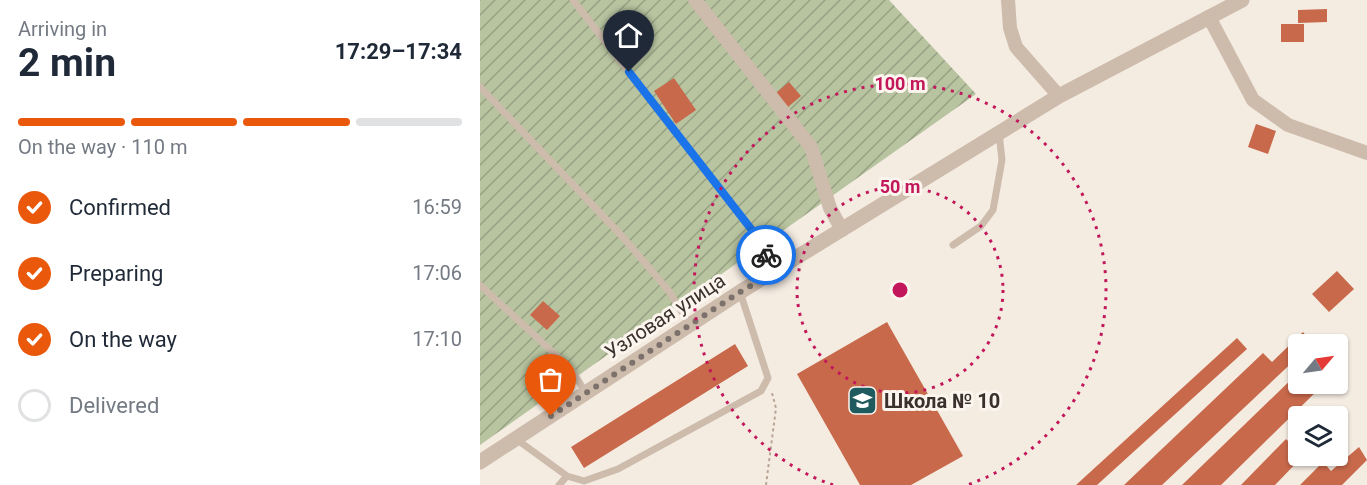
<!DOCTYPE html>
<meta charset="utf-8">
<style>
body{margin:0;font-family:Roboto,sans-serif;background:#f2f2f3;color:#1f2937;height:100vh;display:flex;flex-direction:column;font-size:22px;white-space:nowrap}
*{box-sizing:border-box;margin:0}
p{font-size:20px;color:#747a83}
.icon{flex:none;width:33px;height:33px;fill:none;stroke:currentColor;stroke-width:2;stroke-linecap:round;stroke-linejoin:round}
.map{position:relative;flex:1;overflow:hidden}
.details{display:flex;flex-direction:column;background:#fff;width:480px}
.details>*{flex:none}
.needle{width:39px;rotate:61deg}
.tools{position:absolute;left:808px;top:334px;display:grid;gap:12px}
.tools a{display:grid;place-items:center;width:60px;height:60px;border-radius:6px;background:#fff;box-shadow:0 2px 4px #0004;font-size:30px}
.pin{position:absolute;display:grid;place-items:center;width:51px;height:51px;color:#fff;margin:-62px -26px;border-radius:50% 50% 50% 0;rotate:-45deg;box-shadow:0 0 6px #0007}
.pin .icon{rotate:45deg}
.courier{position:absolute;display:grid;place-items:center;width:60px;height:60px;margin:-30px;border:4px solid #1a73e8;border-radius:50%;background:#fff;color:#222;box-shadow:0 2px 8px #0007}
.headline em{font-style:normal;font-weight:700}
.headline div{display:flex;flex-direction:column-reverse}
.headline{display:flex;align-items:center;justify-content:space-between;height:102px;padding:0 18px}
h1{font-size:39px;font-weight:700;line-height:45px}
.bar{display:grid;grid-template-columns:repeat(4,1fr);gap:9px 6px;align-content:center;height:72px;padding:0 18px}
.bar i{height:8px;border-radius:4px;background:#e0e1e3}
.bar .selected{background:#ea580c}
.bar p{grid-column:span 4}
ol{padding:0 18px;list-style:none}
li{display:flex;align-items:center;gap:18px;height:66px}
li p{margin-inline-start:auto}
li .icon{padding:6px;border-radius:50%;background:#ea580c;color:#fff;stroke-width:4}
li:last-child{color:#747a83}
li i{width:33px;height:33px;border:3px solid #e0e1e3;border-radius:50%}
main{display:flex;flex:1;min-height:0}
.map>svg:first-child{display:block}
.garden{fill:url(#garden-furrows)}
.building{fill:#c8694b}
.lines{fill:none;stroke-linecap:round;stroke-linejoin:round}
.path{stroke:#b9a596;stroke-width:2;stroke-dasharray:3 3;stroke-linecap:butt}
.service{stroke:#cdbbac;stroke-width:7}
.minor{stroke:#cdbbac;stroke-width:14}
.tertiary{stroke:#cdbbac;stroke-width:15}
.done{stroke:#7c716b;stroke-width:6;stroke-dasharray:0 10.8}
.route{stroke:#1a73e8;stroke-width:8}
.ring{fill:none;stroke:#c2185b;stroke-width:3;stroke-dasharray:3 6}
.labels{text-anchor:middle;stroke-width:6;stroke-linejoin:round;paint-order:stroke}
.street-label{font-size:20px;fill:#3b302b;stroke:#fbf5ee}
.poi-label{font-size:20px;font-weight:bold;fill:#3b302b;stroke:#fbf5ee;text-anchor:start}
.centre{fill:#c2185b;stroke:#fbf5ee;stroke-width:3}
.ring-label{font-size:18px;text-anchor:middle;font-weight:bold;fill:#c2185b;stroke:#fbf5ee;stroke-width:6;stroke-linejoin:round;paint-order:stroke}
</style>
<main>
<section class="details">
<div class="headline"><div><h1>2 min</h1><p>Arriving in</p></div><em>17:29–17:34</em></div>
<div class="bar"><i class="selected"></i><i class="selected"></i><i class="selected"></i><i></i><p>On the way · 110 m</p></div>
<ol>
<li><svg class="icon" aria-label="check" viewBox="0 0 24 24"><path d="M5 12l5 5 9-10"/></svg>Confirmed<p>16:59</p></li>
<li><svg class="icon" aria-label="check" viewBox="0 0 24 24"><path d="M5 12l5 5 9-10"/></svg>Preparing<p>17:06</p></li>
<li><svg class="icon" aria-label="check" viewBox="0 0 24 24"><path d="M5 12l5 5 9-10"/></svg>On the way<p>17:10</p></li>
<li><i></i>Delivered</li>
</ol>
</section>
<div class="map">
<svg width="887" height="485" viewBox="0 0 887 485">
<defs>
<pattern id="garden-furrows" width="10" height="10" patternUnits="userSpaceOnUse" patternTransform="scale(1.5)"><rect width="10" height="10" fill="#b8c4a0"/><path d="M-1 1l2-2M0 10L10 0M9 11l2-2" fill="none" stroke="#97a083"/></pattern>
</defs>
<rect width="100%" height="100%" fill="#f4ebe1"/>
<path class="garden" d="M 0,0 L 409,0 L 496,94 L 0,445 Z"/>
<path class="building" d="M 847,9 L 847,22 L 818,23 L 818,10 Z
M 801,24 L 824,24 L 824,42 L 801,42 Z
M 194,78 L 216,110 L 196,124 L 174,91 Z
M 309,82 L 321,96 L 308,107 L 296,93 Z
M 776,124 L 796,131 L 788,154 L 768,147 Z
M 857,271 L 874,289 L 849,312 L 832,294 Z
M 63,301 L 80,316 L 67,330 L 50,315 Z
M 407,322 L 483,456 L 431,485 L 380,485 L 317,374 Z
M 823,332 L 832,343 L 830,345 L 819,345 L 819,356 L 682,485 L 644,485 L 783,353 L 792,362 Z
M 757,338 L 767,349 L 617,485 L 596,485 Z
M 255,344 L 268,366 L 104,468 L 91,447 Z
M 819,372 L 819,384 L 844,384 L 741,485 L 702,485 Z
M 806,439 L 819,452 L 819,456 L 823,456 L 795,485 L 761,485 Z
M 879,447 L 887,460 L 862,485 L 820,485 L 843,462 L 851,471 Z"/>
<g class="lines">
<path class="path" d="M 286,485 L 296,408 L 292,393"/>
<path class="service" d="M 93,0 L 275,234 L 295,272
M 0,87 L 141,235 L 189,291 L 210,325
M 473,245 L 501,226 L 513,210 L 522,160 L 519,133
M 0,285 L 91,369 L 106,393
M 36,439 L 87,476 L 79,485
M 87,476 L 104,481 L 138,469 L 281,391 L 288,378 L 260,292"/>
<path class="minor" d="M 215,0 L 331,147 L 350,208 L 362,230
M 528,0 L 530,28 L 536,47 L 579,96
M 729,17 L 773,100 L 808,125 L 887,153"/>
<path class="tertiary" d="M 0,462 L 260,292 L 579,96 L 762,0"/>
</g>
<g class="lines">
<path class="done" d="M 71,416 L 260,292 L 295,272 L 286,255"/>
<path class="route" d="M 149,72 L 275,234 L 286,255"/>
</g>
<g class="ring">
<circle cx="420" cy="290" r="103"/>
<path d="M353 485A206 206 0 1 1 487 485"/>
</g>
<defs>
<symbol id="school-square" viewBox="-11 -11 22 22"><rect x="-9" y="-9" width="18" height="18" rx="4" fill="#1f5a5e" stroke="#fbf5ee"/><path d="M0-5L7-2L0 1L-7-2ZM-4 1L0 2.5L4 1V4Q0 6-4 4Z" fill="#fff"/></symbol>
</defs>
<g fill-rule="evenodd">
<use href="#school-square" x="366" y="384" width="33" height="33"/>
</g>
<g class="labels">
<g class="street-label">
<text transform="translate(185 316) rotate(-33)" y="7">Узловая улица</text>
</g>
<g class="poi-label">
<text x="404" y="408">Школа № 10</text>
</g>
</g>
<circle cx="420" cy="290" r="9" class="centre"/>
<g class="ring-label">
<text x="420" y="90">100 m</text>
<text x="420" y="193">50 m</text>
</g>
</svg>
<div class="tools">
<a><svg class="needle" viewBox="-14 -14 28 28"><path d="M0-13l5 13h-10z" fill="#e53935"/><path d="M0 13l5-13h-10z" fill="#747a83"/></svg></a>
<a><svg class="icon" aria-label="layers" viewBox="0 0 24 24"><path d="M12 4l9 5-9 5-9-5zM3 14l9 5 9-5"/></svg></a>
</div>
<div class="pin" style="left:71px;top:416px;background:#ea580c"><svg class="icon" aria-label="bag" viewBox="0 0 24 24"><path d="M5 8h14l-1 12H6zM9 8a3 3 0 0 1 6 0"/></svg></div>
<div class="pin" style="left:149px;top:72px;background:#1f2937"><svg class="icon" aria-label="home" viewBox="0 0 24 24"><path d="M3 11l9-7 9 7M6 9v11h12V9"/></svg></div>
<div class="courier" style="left:286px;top:255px"><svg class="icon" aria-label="bike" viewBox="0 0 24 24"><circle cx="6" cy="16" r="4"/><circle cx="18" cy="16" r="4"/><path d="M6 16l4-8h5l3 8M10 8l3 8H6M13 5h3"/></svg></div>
</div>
</main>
